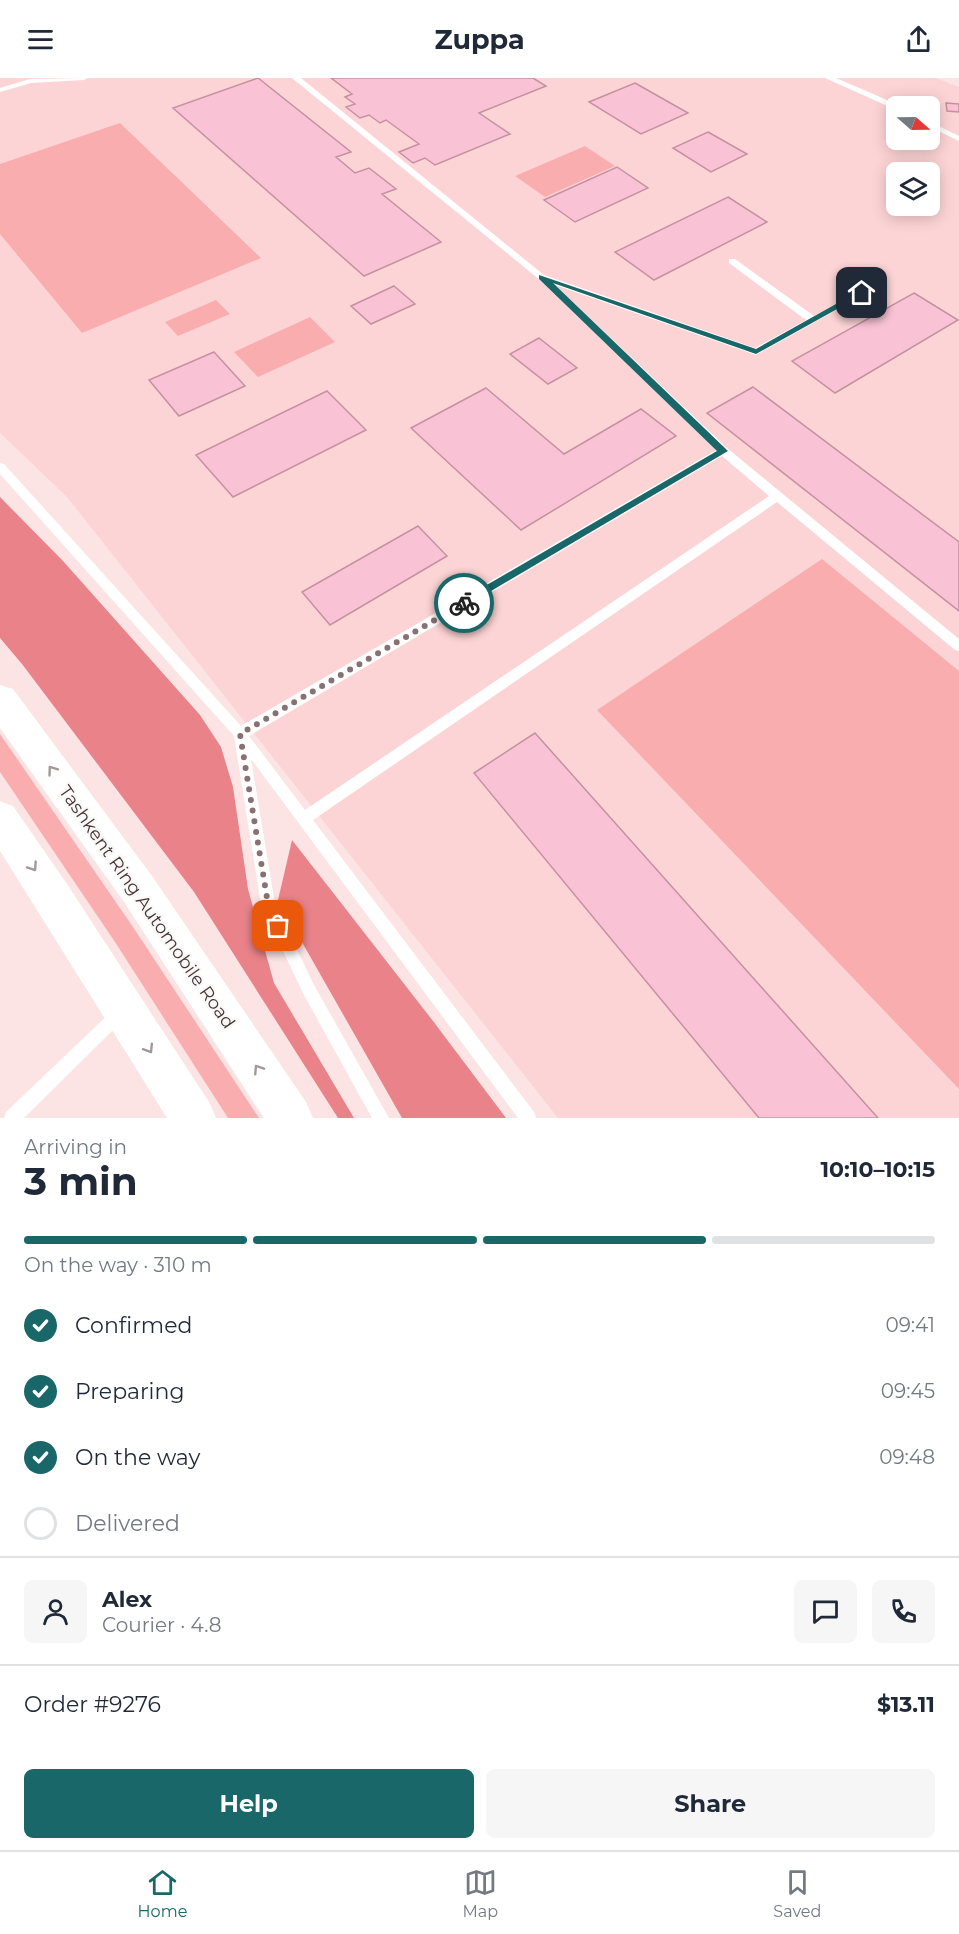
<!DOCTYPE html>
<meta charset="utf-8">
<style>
body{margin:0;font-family:Montserrat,sans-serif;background:#f6f6f7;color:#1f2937;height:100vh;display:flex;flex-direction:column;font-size:22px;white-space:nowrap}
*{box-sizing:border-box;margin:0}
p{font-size:20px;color:#747a83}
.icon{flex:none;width:33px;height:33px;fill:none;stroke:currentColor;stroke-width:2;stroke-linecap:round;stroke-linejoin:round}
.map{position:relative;height:1040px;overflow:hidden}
.sheet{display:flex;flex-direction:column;background:#fff;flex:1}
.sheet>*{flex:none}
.needle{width:39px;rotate:110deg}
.fabs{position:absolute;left:886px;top:18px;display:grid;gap:12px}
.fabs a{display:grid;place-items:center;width:54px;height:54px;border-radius:9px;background:#fff;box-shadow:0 3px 15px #0003;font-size:30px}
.pin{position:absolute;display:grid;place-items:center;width:51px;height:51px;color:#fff;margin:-26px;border-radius:12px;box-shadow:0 3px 9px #0006}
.courier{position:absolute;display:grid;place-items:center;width:60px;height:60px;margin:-30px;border:4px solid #196768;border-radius:50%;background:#fff;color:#222;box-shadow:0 2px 8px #0007}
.summary em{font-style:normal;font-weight:700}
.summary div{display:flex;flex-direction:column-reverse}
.summary{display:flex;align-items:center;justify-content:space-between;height:102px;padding:0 24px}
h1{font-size:39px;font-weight:700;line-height:45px}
.bar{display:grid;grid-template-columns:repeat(4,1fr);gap:9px 6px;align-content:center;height:72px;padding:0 24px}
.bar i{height:8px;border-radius:4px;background:#e0e1e3}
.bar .active{background:#196768}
.bar p{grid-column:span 4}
.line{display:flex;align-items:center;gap:15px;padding:0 24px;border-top:2px solid #e0e1e3}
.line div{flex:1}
.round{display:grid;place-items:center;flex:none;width:63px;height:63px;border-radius:9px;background:#f6f6f7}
ol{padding:0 24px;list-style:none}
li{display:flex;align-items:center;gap:18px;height:66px}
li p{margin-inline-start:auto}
li .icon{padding:6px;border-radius:50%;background:#196768;color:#fff;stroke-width:4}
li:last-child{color:#747a83}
li i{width:33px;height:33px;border:3px solid #e0e1e3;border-radius:50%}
.action{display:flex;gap:12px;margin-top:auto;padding:12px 24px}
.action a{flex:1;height:69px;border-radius:9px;background:#196768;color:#fff;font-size:24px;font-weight:700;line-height:69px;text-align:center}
.action a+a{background:#f6f6f7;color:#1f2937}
header{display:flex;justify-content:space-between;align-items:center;height:78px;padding:0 24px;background:#fff;font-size:27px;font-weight:700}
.menu{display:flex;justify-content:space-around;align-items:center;height:84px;border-top:2px solid #e0e1e3;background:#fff;font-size:16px;color:#747a83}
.menu a{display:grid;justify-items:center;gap:3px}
.menu .active{color:#196768}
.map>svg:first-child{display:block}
.built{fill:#fdd4d5;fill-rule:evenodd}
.green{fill:#faadaf}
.forest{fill:#e98389}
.building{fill:#fac3d5;stroke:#c591a2;stroke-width:1.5}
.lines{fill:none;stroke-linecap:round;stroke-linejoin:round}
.service{fill:#fff;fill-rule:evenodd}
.trunk{fill:#fff;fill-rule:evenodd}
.oneway{stroke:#a4999a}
.route{fill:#196768}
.done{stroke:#887172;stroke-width:6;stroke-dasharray:0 10.8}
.labels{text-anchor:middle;stroke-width:4.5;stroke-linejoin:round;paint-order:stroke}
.near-street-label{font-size:18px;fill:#4a3334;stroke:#f8f8f8}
</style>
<header><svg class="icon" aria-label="menu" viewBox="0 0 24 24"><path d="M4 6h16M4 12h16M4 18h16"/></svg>Zuppa<svg class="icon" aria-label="share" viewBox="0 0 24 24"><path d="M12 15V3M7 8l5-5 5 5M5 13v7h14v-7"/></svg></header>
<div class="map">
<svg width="959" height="1040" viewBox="0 0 959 1040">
<rect width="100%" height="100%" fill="#fce4e4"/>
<path class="built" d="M 0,0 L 936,0 L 959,9 L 959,1040 L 558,1040 L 67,419 L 0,355 ZM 897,28 L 930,28 L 930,62 L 897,62 ZM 897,94 L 930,94 L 930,128 L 897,128 Z"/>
<path class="green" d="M 120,45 L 261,180 L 82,255 L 0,156 L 0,86 Z
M 585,68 L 615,88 L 545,119 L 515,98 Z
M 216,222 L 230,236 L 178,258 L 165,244 Z
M 310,239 L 335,264 L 258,299 L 234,274 Z
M 822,481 L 959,593 L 959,1011 L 597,632 Z
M 0,656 L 133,849 L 259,1040 L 228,1040 L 115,864 L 0,694 Z"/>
<path class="forest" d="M 0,419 L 63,483 L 200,637 L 221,669 L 233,709 L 248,811 L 274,905 L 354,1040 L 338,1040 L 194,814 L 22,586 L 0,560 Z
M 292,762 L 433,943 L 506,1040 L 402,1040 L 278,822 Z"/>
<path class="building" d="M 258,0 L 351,74 L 336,79 L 355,95 L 369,90 L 396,111 L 382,116 L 441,164 L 364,198 L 173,30 Z
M 331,0 L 533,0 L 546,8 L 479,35 L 510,56 L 435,87 L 425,80 L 413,85 L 399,74 L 419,66 L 386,42 L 380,45 L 369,37 L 360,40 L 346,29 L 355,26 L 345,19 L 352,16 Z
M 635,5 L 688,35 L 641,56 L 589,24 Z
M 946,25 L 959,26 L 959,34 L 947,33 Z
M 708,54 L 747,76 L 711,94 L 673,70 Z
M 617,89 L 648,110 L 575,144 L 544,122 Z
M 728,119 L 767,144 L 654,202 L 615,174 Z
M 394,208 L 415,226 L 371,246 L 351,228 Z
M 914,215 L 958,242 L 835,315 L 792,283 Z
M 539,260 L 577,290 L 548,306 L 510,276 Z
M 214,274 L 245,308 L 179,338 L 149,302 Z
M 753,309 L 959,464 L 959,533 L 707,335 Z
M 486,310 L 564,376 L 641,331 L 676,358 L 521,452 L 411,350 Z
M 327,313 L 366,352 L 233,419 L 196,377 Z
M 418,448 L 447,478 L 330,547 L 302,514 Z
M 535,655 L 878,1040 L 759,1040 L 474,695 Z"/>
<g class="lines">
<path class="service" d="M 88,0 L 84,2 L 31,5 L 0,14 L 0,10 L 30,1 Z
M 292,0 L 301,0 L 544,197 L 755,270 L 806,242 L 729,185 L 729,181 L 735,181 L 814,238 L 875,204 L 878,203 L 883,206 L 756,277 L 555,207 L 727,370 L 959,561 L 959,573 L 955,572 L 777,424 L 313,742 L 534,1034 L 536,1040 L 518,1040 L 251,681 L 275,826 L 314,907 L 389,1040 L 372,1040 L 304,917 L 261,827 L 234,658 L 0,396 L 0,385 L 4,386 L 241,648 L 716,372 L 540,202 ZM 722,378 L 769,418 L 305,732 L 249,658 Z
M 825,0 L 836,0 L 901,28 L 897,28 L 897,31 L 894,31 Z
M 930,44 L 959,58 L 959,63 L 930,49 Z
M 119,928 L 124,931 L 127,936 L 124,941 L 24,1040 L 4,1040 L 6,1034 L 114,931 Z"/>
<path class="trunk" d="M 0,607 L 13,611 L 152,798 L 306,1024 L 313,1040 L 264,1040 L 124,824 L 0,650 Z
M 0,723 L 13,728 L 67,806 L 209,1024 L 216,1040 L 167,1040 L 0,773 Z"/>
</g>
<defs><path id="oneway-chevron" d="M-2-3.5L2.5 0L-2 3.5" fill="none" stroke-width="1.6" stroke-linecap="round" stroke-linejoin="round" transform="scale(1.5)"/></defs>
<g class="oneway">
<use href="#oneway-chevron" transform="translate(52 692) rotate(-126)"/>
<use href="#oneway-chevron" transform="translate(33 789) rotate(56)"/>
<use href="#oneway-chevron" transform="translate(149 971) rotate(58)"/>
<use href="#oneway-chevron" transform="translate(258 991) rotate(-123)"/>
</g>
<path class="route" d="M 539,197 L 756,271 L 859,213 L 866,215 L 756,276 L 553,205 L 728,373 L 464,529 L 461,528 L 461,522 L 717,373 L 539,201 Z"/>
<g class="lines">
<path class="done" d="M 278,848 L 268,826 L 240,656 L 464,525"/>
</g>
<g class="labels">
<g class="near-street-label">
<text transform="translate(147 829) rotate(55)" y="6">Tashkent Ring Automobile Road</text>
</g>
</g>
</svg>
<div class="fabs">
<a><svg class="needle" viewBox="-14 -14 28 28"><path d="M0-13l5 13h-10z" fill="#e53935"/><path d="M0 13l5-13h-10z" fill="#747a83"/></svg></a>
<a><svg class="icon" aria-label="layers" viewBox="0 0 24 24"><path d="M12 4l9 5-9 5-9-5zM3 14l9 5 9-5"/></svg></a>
</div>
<div class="pin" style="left:278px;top:848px;background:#ea580c"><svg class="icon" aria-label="bag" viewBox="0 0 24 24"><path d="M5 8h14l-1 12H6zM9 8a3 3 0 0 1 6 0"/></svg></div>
<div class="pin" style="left:862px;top:215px;background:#1f2937"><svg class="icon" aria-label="home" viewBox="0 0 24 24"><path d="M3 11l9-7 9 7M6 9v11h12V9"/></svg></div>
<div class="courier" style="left:464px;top:525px"><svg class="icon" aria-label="bike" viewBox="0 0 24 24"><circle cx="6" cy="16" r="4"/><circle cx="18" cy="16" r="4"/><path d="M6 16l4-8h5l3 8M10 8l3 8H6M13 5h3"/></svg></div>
</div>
<section class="sheet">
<div class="summary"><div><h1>3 min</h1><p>Arriving in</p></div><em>10:10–10:15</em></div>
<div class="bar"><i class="active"></i><i class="active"></i><i class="active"></i><i></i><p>On the way · 310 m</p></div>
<ol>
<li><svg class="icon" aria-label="check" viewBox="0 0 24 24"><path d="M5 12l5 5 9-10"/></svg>Confirmed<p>09:41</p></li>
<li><svg class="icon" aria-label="check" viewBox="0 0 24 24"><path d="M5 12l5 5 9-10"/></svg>Preparing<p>09:45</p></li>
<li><svg class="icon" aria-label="check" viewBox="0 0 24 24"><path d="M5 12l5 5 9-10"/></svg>On the way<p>09:48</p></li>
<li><i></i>Delivered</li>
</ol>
<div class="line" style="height:108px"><a class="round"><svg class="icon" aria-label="person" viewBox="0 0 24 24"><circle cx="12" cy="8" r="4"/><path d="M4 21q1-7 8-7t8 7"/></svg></a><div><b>Alex</b><p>Courier · 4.8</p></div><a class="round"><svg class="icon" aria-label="chat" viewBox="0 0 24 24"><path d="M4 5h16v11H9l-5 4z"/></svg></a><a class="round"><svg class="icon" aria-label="phone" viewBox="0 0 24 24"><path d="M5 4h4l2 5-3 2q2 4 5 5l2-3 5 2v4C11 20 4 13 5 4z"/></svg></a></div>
<div class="line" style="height:78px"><div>Order #9276</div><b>$13.11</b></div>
<div class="action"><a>Help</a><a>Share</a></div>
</section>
<nav class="menu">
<a class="active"><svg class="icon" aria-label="home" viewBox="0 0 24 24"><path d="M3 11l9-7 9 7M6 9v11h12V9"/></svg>Home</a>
<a><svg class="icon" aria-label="map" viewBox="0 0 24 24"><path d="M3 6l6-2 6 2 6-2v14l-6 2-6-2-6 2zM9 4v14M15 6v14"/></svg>Map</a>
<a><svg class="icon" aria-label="saved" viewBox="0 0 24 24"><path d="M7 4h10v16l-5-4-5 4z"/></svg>Saved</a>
</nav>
